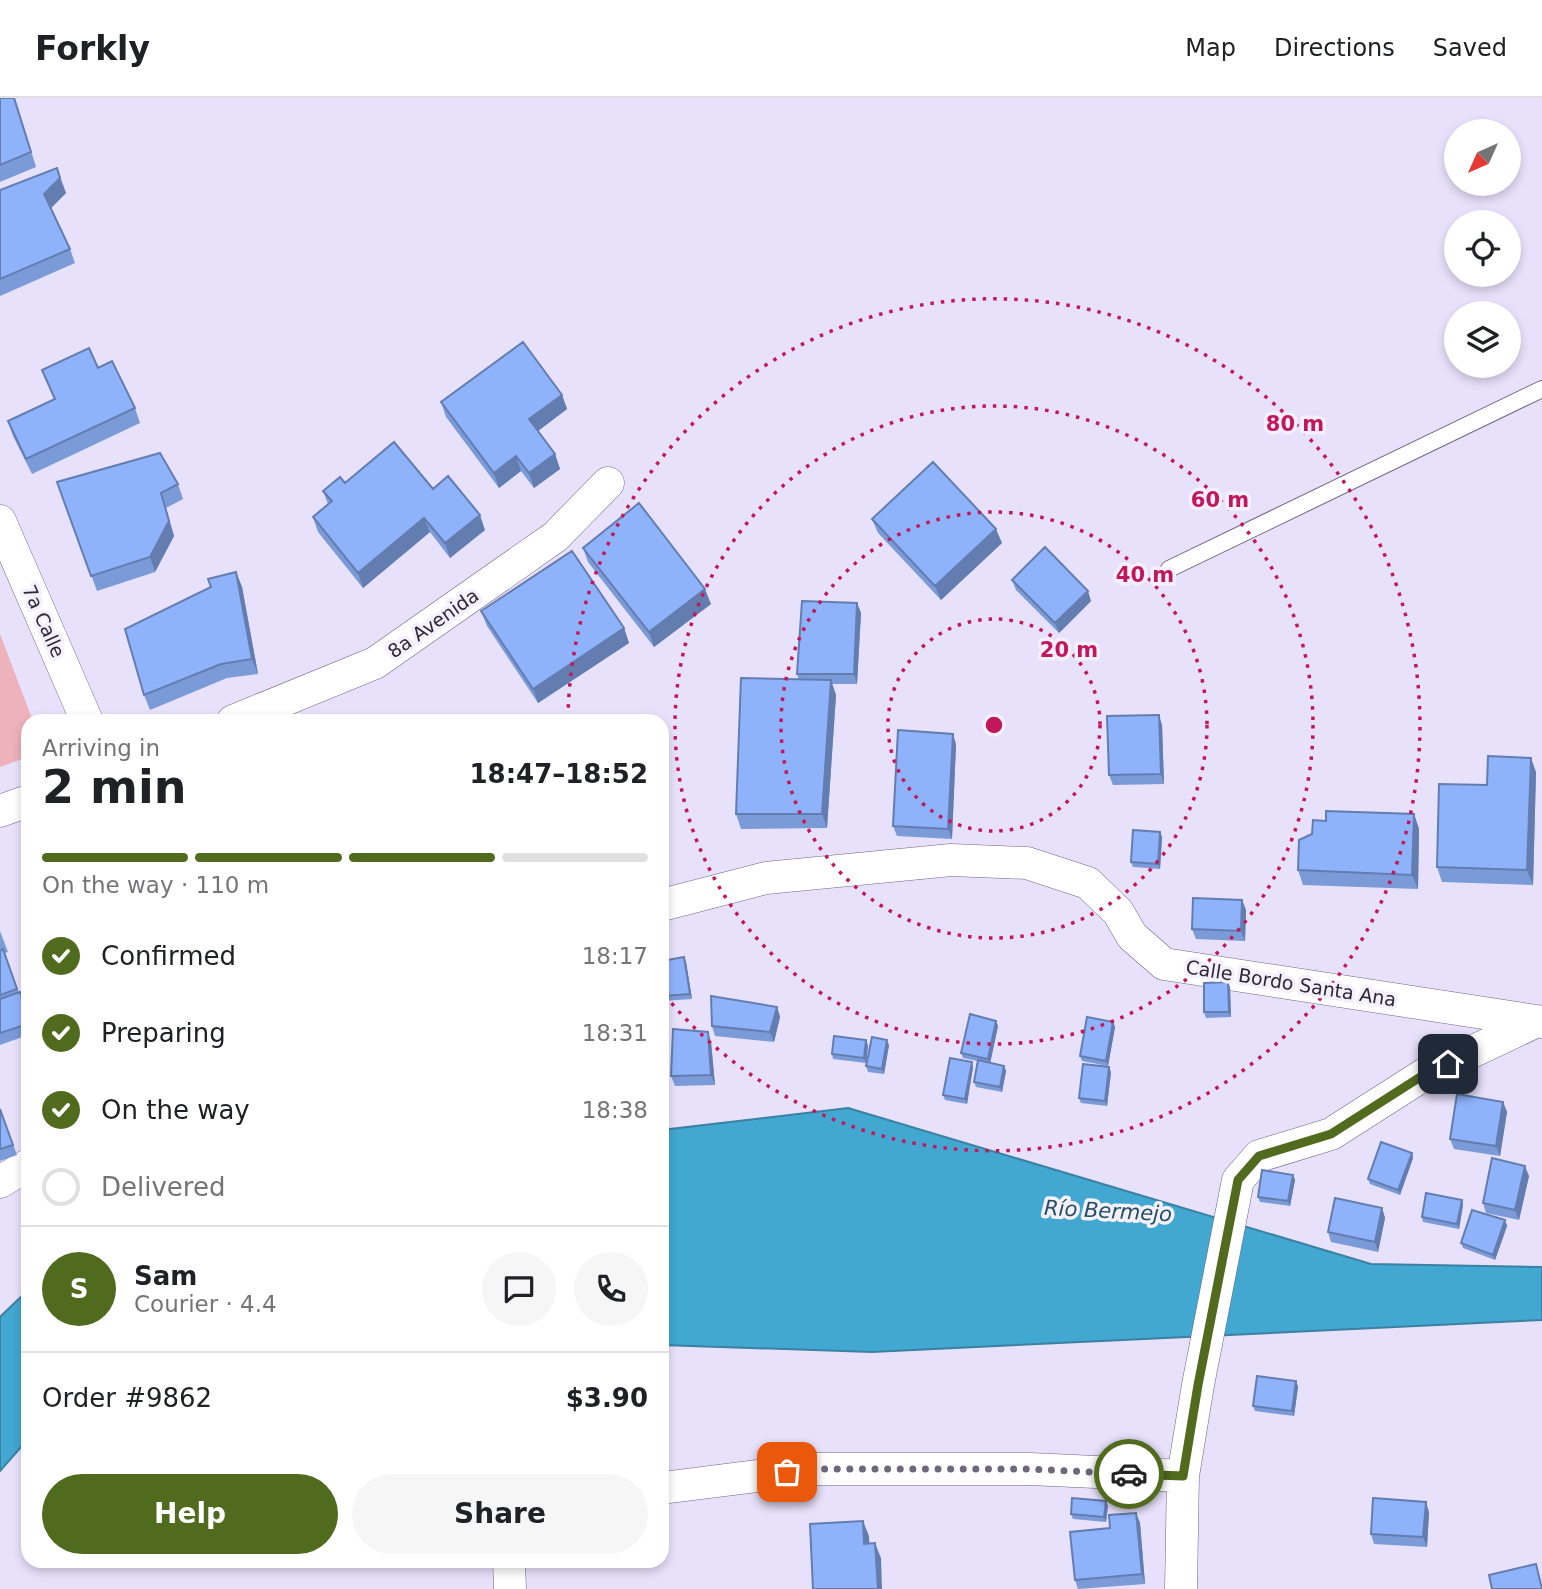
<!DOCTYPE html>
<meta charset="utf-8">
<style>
body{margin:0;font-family:"DejaVu Sans",sans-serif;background:#f6f6f6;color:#202124;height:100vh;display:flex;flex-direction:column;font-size:26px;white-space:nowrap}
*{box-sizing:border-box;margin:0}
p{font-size:23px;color:#757577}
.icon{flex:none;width:38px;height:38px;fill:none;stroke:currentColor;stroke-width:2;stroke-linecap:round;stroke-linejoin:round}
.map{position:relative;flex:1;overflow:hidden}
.drawer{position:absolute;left:21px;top:616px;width:648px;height:854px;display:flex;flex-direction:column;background:#fff;border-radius:21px;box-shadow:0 4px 10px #0003}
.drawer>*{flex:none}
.needle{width:46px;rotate:225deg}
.fabs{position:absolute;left:1444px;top:21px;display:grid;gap:14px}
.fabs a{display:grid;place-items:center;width:77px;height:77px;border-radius:50%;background:#fff;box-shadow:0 4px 10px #0003;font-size:35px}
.pin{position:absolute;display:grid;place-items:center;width:60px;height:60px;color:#fff;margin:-30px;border-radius:14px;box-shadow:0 4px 10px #0006}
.courier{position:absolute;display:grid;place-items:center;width:70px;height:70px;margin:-35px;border:5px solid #506b1d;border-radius:50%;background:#fff;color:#222;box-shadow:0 2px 9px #0007}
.headline em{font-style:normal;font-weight:700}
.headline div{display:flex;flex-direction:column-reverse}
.headline{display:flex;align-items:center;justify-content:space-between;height:119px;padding:0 21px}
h1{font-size:46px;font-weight:700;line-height:52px}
.bar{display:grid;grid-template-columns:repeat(4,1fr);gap:10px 7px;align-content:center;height:84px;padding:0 21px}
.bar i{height:9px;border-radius:5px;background:#e0e0e0}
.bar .active{background:#506b1d}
.bar p{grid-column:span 4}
.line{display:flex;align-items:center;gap:18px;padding:0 21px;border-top:2px solid #e0e0e0}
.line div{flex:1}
.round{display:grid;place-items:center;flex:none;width:74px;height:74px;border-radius:37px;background:#f6f6f6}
ol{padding:0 21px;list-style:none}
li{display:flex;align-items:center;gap:21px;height:77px}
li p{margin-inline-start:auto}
li .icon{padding:7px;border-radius:50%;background:#506b1d;color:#fff;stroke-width:4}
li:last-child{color:#757577}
li i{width:38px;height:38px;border:4px solid #e0e0e0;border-radius:50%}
.cta{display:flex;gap:14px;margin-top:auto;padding:14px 21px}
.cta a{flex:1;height:80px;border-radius:42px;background:#506b1d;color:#fff;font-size:28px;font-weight:700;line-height:80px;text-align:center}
.cta a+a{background:#f6f6f6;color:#202124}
header{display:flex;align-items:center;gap:42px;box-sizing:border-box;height:98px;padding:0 35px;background:#fff;border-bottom:2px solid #e0e0e0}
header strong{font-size:33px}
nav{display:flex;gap:38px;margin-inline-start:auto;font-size:24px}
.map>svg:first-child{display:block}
.green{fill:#eeb2bd}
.water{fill:#42a7d1;stroke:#3b81a2;stroke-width:2}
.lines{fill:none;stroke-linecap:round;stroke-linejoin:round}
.lane-casing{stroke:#6f6683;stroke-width:18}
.street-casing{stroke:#6f6683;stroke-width:33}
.lane{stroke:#fff;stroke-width:16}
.street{stroke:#fff;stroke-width:32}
.wall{fill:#7b9ad8}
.shaded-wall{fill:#647db0}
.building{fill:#8fb3fb;stroke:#647db0;stroke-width:2}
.done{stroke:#6e697a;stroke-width:7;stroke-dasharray:0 12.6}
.route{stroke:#506b1d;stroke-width:9}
.ring{fill:none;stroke:#c2185b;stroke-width:3.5;stroke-dasharray:3.5 7}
.labels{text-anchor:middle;stroke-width:7;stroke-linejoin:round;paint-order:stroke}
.street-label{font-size:19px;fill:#2c2935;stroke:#f4f0fe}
.water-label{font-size:21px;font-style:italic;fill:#244e61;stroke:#f4f0fe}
.centre{fill:#c2185b;stroke:#f4f0fe;stroke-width:3.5}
.ring-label{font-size:21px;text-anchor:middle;font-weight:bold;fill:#c2185b;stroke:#f4f0fe;stroke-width:7;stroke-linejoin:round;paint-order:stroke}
</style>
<header>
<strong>Forkly</strong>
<nav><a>Map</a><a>Directions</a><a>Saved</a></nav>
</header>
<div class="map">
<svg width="1542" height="1491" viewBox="0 0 1542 1491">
<rect width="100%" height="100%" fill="#e8e1fb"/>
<path class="green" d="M 0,536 L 33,623 L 28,623 L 28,659 L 0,669 Z"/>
<path class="water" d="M 848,1010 L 1371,1166 L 1542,1169 L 1542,1222 L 872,1254 L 662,1247 L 662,1032 Z
M 28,1192 L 28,1341 L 0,1373 L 0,1219 Z"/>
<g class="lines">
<defs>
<path id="lane" d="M 1169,471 L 1542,291"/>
<path id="street" d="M 0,423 L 87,623
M 233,623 L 375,565 L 555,439 L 608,385
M 0,713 L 28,703
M 662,807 L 766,780 L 951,762 L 1027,765 L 1088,785 L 1118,814 L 1132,838 L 1164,866 L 1542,924
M 0,1084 L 28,1067
M 662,1390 L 812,1371 L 1030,1371 L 1183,1378
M 509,1463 L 510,1491
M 1181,1491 L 1183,1378 L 1198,1287 L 1238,1082 L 1259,1058 L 1331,1036 L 1425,976 L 1537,923"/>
</defs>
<use href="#lane" class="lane-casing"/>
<use href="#street" class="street-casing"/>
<use href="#lane" class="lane"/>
<use href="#street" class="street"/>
</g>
<path class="wall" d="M 0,0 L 15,0 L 36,69 L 0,84 Z
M 57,70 L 66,95 L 51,110 L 70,151 L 75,165 L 0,198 L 0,92 Z
M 98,270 L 135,310 L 140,325 L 32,376 L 13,338 L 8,323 L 54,301 L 42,272 Z
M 562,297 L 567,311 L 538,333 L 555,356 L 560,371 L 534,390 L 521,373 L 499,390 L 446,319 L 441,304 Z
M 57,384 L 178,386 L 183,401 L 166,410 L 174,438 L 155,474 L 97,493 Z
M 345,385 L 433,391 L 485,432 L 450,460 L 430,434 L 363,490 L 318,434 L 313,419 L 328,406 L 323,393 Z
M 872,421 L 1002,445 L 941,502 L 878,435 Z
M 583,450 L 711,506 L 654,549 L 588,464 Z
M 236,474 L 242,489 L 258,576 L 227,580 L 150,612 L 144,597 L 211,489 Z
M 1012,482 L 1091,503 L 1059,535 L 1016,492 Z
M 857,505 L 861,515 L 857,586 L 832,586 L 836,597 L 827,730 L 741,731 L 736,716 L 799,582 L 797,576 Z
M 481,513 L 624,530 L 629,545 L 538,605 L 487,528 Z
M 1162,627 L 1164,686 L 1113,687 L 1109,677 Z
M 956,646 L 952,741 L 897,738 L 893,728 Z
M 1536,674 L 1533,787 L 1442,784 L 1437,769 L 1487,687 Z
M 1414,716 L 1419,731 L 1418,791 L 1303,787 L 1298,772 L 1312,736 L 1326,723 Z
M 1160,734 L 1162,739 L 1160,771 L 1133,769 L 1131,764 Z
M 1242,802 L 1246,812 L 1245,843 L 1196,841 L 1192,831 Z
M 0,833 L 8,854 L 5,855 L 19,895 L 28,916 L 28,937 L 0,947 Z
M 684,859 L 686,864 L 692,901 L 662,903 L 662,863 Z
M 1230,889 L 1231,919 L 1206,920 L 1204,914 Z
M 777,909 L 780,919 L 774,944 L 715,938 L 712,928 Z
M 1113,924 L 1115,929 L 1108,968 L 1082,963 L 1080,958 Z
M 998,928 L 990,965 L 1004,968 L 1006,973 L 1002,994 L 976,989 L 974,984 L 978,963 L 963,960 L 961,955 Z
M 711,944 L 715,987 L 675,988 L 671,978 Z
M 868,947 L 866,965 L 833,961 L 832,956 Z
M 889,947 L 884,976 L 868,974 L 866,968 Z
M 973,969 L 967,1006 L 945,1002 L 943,997 Z
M 1111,974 L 1107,1008 L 1081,1005 L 1079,1000 Z
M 1503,1004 L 1507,1014 L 1500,1058 L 1454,1051 L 1450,1041 Z
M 0,1011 L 17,1057 L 0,1063 Z
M 1412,1055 L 1413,1060 L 1400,1097 L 1370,1086 L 1368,1081 Z
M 1293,1077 L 1295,1082 L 1290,1108 L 1260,1104 L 1258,1099 Z
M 1529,1078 L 1519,1122 L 1486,1115 L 1483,1105 Z
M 1462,1102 L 1463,1107 L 1459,1131 L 1423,1124 L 1422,1119 Z
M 1382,1110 L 1385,1120 L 1378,1154 L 1331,1144 L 1328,1134 Z
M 1505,1122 L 1507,1128 L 1495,1162 L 1463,1150 L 1461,1145 Z
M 1296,1283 L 1298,1289 L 1294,1318 L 1255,1313 L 1253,1308 Z
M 1108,1408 L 1106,1424 L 1073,1421 L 1071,1416 Z
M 1429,1414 L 1427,1449 L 1374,1446 L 1371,1436 Z
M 1136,1415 L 1140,1425 L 1145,1486 L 1078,1491 L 1075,1482 L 1110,1430 Z"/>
<path class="shaded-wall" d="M 60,80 L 66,95 L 50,111 L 44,96 Z
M 562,297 L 567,311 L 534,336 L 529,321 Z
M 555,356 L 560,371 L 534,390 L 529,375 Z
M 516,358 L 521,373 L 499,390 L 494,375 Z
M 161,395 L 174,438 L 155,474 L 150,459 Z
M 480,417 L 485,432 L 450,460 L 445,445 Z
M 424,420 L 430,434 L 363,490 L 358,475 Z
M 996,431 L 1002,445 L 941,502 L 935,488 Z
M 236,474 L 242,489 L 258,576 L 252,561 Z
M 705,491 L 711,506 L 654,549 L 649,534 Z
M 1088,493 L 1091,503 L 1059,535 L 1055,525 Z
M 857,505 L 861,515 L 857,586 L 854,576 Z
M 624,530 L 629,545 L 538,605 L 533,591 Z
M 831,582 L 836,597 L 827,730 L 822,716 Z
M 1159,617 L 1162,627 L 1164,686 L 1161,676 Z
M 953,636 L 956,646 L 952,741 L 948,731 Z
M 1531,660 L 1536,674 L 1533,787 L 1527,772 Z
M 1414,716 L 1419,731 L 1418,791 L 1412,777 Z
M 1160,734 L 1162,739 L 1160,771 L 1158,766 Z
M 1242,802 L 1246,812 L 1245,843 L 1241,833 Z
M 684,859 L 686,864 L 692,901 L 690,896 Z
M 1228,884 L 1230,889 L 1231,919 L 1229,914 Z
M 777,909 L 780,919 L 774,944 L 770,934 Z
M 996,923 L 998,928 L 990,966 L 988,961 Z
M 1113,924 L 1115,929 L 1108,968 L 1106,963 Z
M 708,934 L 711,944 L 715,987 L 711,977 Z
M 866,942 L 868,947 L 866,965 L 864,960 Z
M 887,942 L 889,947 L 884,976 L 882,971 Z
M 972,964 L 973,969 L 967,1006 L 965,1001 Z
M 1004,968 L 1006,973 L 1002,994 L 1000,989 Z
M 1109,969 L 1111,974 L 1107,1008 L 1105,1003 Z
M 1503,1004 L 1507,1014 L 1500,1058 L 1496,1048 Z
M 1412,1055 L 1413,1060 L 1400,1097 L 1398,1092 Z
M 1525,1068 L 1529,1078 L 1519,1122 L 1515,1112 Z
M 1293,1077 L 1295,1082 L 1290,1108 L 1288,1103 Z
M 1462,1102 L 1463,1107 L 1459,1131 L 1457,1126 Z
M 1382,1110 L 1385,1120 L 1378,1154 L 1375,1144 Z
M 1505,1122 L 1507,1128 L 1495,1162 L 1493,1157 Z
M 1296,1283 L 1298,1289 L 1294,1318 L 1292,1313 Z
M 1106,1403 L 1108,1408 L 1106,1424 L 1104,1419 Z
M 1426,1404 L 1429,1414 L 1427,1449 L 1423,1439 Z
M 1136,1415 L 1140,1425 L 1145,1486 L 1142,1476 Z
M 863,1423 L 869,1438 L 870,1460 L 864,1446 Z
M 875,1445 L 881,1460 L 882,1491 L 878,1491 Z"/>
<path class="building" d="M 0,0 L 14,0 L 31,54 L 0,67 Z
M 57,70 L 60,80 L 44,96 L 70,151 L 0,181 L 0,92 Z
M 523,244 L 562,297 L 529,321 L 555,356 L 529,375 L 516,358 L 494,375 L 441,304 Z
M 89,250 L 98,270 L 112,263 L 135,310 L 26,361 L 8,323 L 55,301 L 42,272 Z
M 394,344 L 433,391 L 448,378 L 480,417 L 445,445 L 424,420 L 358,475 L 313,419 L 332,403 L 323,393 L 340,379 L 345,385 Z
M 160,355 L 178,386 L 161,395 L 169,423 L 150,459 L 91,478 L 57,384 Z
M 933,364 L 996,431 L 935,488 L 872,421 Z
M 639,405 L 705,491 L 649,534 L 583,450 Z
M 1045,449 L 1088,493 L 1055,525 L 1012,482 Z
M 572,453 L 624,530 L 533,591 L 481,513 Z
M 236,474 L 252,561 L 221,566 L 144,597 L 125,531 L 211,489 L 208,481 Z
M 802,503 L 857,505 L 854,576 L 797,576 Z
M 741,580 L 831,582 L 822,716 L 736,716 Z
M 1159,617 L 1161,676 L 1109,677 L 1107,618 Z
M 898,632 L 953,636 L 948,731 L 893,728 Z
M 1488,658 L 1531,660 L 1527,772 L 1437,769 L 1439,686 L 1487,687 Z
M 1326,713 L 1414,716 L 1412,777 L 1298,772 L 1299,742 L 1312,736 L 1313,722 L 1326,723 Z
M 1133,732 L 1160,734 L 1158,766 L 1131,764 Z
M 1193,800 L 1242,802 L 1241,833 L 1192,831 Z
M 3,851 L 17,891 L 0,897 L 0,853 Z
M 684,859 L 690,896 L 662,898 L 662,863 Z
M 1228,884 L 1229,914 L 1204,914 L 1204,885 Z
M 20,894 L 28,917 L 28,926 L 0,935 L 0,901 Z
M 711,898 L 777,909 L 770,934 L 712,928 Z
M 970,916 L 996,923 L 988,961 L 961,955 Z
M 1087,919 L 1113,924 L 1106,963 L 1080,958 Z
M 673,931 L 708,934 L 711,977 L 671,978 Z
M 834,938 L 866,942 L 864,960 L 832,956 Z
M 872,939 L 887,942 L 882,971 L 866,968 Z
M 950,960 L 972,964 L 965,1001 L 943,997 Z
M 978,962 L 1004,968 L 1000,989 L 974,984 Z
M 1083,966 L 1109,969 L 1105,1003 L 1079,1000 Z
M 1457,996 L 1503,1004 L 1496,1048 L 1450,1041 Z
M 0,1011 L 13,1047 L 0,1051 Z
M 1381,1044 L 1412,1055 L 1398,1092 L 1368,1081 Z
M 1492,1060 L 1525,1068 L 1515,1112 L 1483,1105 Z
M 1262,1072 L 1293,1077 L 1288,1103 L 1258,1099 Z
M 1426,1095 L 1462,1102 L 1457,1126 L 1422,1119 Z
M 1335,1100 L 1382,1110 L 1375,1144 L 1328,1134 Z
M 1472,1112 L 1505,1122 L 1493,1157 L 1461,1145 Z
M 1257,1278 L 1296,1283 L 1292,1313 L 1253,1308 Z
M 1072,1400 L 1106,1403 L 1104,1419 L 1071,1416 Z
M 1373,1400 L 1426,1404 L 1423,1439 L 1371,1436 Z
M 1136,1415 L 1142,1476 L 1075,1482 L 1070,1434 L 1110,1430 L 1109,1417 Z
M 863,1423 L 864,1446 L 875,1445 L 878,1491 L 813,1491 L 810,1426 Z
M 1536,1466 L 1542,1491 L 1492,1491 L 1489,1477 Z"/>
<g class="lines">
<path class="done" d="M 787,1374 L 812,1371 L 1030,1371 L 1129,1376"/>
<path class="route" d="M 1129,1376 L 1183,1378 L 1198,1287 L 1238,1082 L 1259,1058 L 1331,1036 L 1425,976 L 1448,966"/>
</g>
<g class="ring">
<circle cx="994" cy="627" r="106"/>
<circle cx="994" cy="627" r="213"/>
<circle cx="994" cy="627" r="319"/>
<path d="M568 620A426 426 0 1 1 663 895"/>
</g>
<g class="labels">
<g class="street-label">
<text transform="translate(44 523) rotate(66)" y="7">7a Calle</text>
<text transform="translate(433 525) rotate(-35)" y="7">8a Avenida</text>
<text transform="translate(1291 885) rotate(9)" y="7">Calle Bordo Santa Ana</text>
</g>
<g class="water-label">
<text transform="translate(1108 1113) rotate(3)" y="7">Río Bermejo</text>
</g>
</g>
<circle cx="994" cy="627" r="10" class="centre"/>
<g class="ring-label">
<text x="1295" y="333">80 m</text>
<text x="1220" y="409">60 m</text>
<text x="1145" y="484">40 m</text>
<text x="1069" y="559">20 m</text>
</g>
</svg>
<div class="fabs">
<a><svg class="needle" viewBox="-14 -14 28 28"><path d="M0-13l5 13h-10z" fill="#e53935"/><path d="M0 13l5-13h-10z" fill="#757577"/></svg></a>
<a><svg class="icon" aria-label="locate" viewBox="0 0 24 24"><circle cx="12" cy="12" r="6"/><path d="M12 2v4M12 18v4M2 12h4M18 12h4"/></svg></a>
<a><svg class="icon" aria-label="layers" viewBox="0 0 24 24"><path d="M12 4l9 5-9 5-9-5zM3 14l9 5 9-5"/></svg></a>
</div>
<div class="pin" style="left:787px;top:1374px;background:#ea580c"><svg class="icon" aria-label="bag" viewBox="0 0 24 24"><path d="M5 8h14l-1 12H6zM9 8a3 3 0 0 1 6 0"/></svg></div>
<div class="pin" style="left:1448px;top:966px;background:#1f2937"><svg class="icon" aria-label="home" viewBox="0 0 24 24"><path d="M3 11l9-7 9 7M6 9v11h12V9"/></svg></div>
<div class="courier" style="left:1129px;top:1376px"><svg class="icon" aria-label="car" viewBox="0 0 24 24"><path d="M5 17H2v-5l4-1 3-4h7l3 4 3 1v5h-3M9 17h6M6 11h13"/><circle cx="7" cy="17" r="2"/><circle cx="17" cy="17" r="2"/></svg></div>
<section class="drawer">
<div class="headline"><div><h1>2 min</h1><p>Arriving in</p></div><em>18:47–18:52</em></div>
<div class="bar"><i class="active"></i><i class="active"></i><i class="active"></i><i></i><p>On the way · 110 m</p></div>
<ol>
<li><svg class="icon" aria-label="check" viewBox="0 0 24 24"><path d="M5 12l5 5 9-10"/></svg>Confirmed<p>18:17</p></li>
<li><svg class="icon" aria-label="check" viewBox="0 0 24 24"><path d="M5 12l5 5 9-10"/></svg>Preparing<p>18:31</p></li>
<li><svg class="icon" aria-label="check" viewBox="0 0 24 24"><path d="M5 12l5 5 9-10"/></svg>On the way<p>18:38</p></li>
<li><i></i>Delivered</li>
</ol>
<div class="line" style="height:126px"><b class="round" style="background:#506b1d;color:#fff">S</b><div><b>Sam</b><p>Courier · 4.4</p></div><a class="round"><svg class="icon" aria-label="chat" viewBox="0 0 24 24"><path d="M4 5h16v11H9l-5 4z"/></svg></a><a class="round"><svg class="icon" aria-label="phone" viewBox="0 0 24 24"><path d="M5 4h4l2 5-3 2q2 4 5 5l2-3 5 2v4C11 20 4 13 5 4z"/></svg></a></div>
<div class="line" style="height:91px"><div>Order #9862</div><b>$3.90</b></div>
<div class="cta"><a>Help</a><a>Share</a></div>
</section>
</div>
